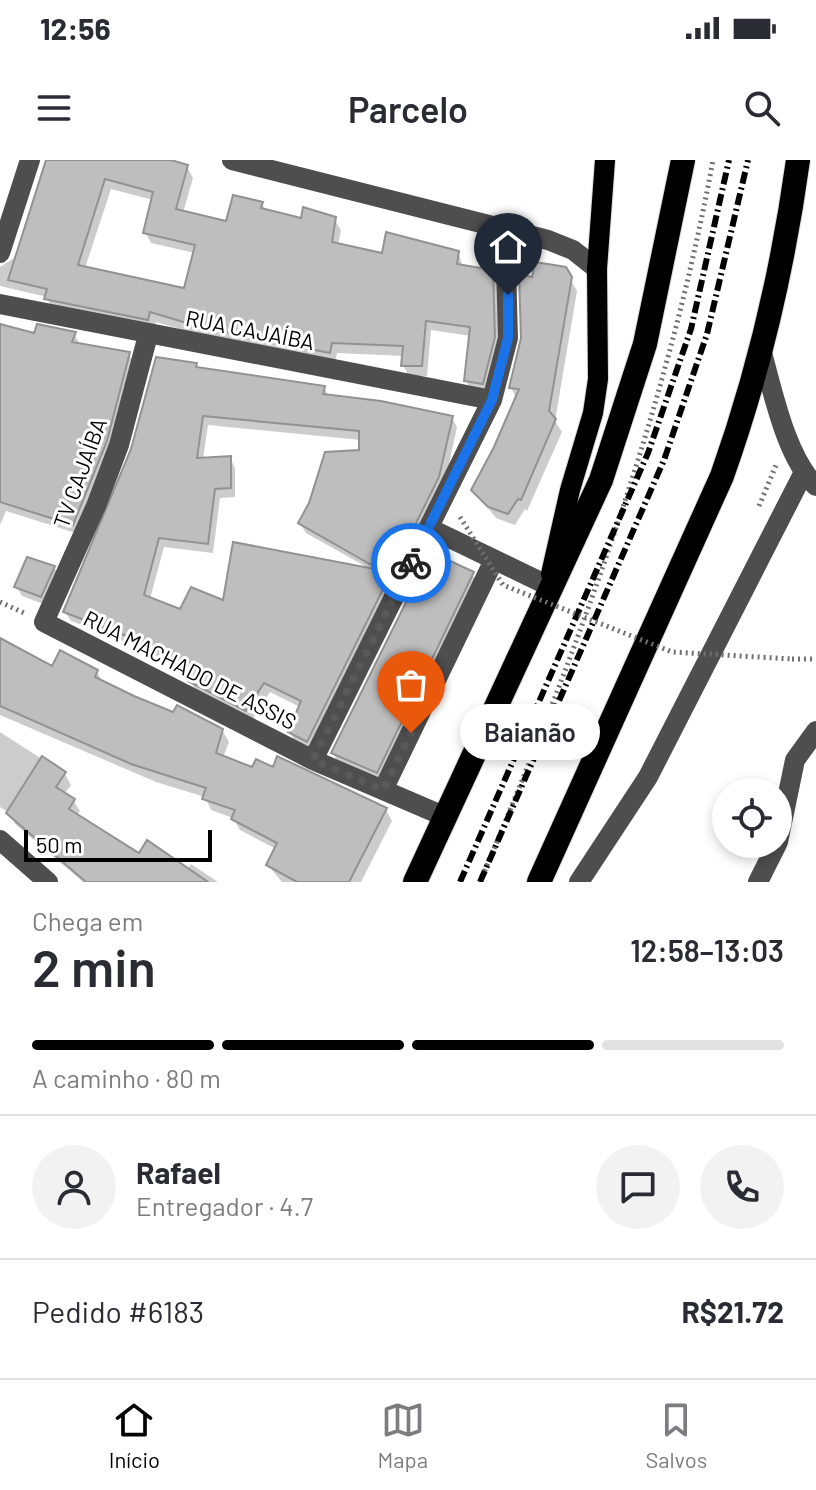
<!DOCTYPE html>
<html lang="pt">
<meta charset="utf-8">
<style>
body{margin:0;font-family:Barlow,sans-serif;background:#f2f2f3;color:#2b2b33;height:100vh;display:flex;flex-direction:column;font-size:30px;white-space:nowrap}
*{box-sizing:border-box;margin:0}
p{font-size:26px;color:#7c7c81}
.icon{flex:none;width:44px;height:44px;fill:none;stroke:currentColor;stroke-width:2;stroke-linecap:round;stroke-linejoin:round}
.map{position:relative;height:722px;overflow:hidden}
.details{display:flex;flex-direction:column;background:#fff;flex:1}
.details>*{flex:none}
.buttons{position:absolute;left:712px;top:618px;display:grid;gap:16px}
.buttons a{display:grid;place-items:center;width:80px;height:80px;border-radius:50%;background:#fff;box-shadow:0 4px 12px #0003;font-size:40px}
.scale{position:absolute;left:24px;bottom:20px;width:188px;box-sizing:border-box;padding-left:8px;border:4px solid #000;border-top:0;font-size:22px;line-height:28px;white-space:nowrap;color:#000;-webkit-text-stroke:6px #fff;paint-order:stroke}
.pin{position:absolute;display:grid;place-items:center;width:68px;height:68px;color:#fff;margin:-82px -34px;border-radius:50% 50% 50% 0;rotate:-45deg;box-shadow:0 0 8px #0007}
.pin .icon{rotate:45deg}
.courier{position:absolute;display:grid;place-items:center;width:80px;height:80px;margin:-40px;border:6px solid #1a73e8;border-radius:50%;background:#fff;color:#222;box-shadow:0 2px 10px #0007}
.bubble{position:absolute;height:56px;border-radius:28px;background:#fff;box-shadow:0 4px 12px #0003;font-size:26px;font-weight:600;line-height:56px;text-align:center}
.overview em{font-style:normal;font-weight:600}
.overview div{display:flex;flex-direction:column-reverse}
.overview{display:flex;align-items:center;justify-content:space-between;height:136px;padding:0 32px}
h1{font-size:52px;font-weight:600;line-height:60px}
.bar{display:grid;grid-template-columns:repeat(4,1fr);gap:12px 8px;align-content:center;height:96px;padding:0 32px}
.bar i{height:10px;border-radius:6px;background:#e1e1e2}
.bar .current{background:#000}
.bar p{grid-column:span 4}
.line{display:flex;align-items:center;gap:20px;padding:0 32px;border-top:2px solid #e1e1e2}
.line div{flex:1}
.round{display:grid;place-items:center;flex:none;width:84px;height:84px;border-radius:42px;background:#f2f2f3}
.status{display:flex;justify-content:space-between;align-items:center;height:56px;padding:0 40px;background:#fff;direction:ltr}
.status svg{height:22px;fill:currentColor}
header{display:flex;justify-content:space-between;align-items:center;height:104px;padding:0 32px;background:#fff;font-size:36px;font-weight:600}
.dock{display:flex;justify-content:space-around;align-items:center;height:112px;border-top:2px solid #e1e1e2;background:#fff;font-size:22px;color:#7c7c81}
.dock a{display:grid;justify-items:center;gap:4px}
.dock .current{color:#000}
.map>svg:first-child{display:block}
.shadow{fill:#0003;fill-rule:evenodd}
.building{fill:#bebebe;stroke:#929292;stroke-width:2;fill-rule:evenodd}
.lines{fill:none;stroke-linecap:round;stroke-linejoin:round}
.major-casing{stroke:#dbdbdb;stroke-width:22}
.highway-casing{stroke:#dbdbdb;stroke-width:26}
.path{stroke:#707070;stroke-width:5;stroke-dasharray:2 4;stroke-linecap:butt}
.minor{stroke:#4e4e4e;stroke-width:20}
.major{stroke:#000;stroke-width:20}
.highway{stroke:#000;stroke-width:24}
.rail{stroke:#000;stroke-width:6;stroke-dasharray:12 4 2 4;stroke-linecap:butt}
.path-bridge{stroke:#707070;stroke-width:5;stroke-dasharray:2 4;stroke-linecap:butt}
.done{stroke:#595959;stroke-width:8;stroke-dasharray:0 14.4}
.route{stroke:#1a73e8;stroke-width:10}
.labels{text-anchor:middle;stroke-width:6;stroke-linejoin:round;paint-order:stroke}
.street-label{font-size:22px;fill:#000;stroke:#fff}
</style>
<div class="status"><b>12:56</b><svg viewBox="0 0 49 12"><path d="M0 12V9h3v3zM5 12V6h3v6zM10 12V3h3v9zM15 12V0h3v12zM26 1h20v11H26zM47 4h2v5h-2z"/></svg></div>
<header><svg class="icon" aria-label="menu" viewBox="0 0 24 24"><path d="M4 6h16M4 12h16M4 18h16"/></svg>Parcelo<svg class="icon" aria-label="search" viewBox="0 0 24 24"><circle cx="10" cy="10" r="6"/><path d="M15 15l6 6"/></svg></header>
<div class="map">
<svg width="816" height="722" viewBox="0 0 816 722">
<rect width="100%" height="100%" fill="#fff"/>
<path class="shadow" d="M 161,0 L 187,7 L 193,18 L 183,53 L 227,63 L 262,44 L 266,51 L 302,60 L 334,59 L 341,70 L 338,86 L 384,96 L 458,92 L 463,107 L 492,112 L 498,122 L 500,188 L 488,234 L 472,231 L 466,221 L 471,176 L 431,170 L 427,216 L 409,216 L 403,205 L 404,196 L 337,193 L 335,203 L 207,177 L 156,162 L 154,169 L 52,150 L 47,137 L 0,126 L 0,107 L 14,98 L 48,1 ZM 111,29 L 153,40 L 145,72 L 151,83 L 195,93 L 185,131 L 85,108 Z
M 564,108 L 577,131 L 555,261 L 562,272 L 527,351 L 525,349 L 515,365 L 496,358 L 473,329 L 517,239 L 511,228 L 534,119 Z
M 0,166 L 35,175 L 74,174 L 80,184 L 129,194 L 134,204 L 111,292 L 79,374 L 6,351 L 0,365 Z
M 195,205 L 198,210 L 324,227 L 329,237 L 451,257 L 457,267 L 444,327 L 313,591 L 295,582 L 290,572 L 300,547 L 270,532 L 252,560 L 196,531 L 190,521 L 193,516 L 139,487 L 71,461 L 65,452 ZM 208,265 L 361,280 L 361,292 L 300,363 L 306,373 L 370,409 L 181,452 L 150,439 L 164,387 L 213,393 L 220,338 L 235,337 L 235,308 L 230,298 L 203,299 Z
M 54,407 L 59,416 L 46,445 L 22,436 L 16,426 Z
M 472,414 L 483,431 L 387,630 L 343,611 L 333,593 Z
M 0,481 L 53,509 L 97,512 L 103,523 L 174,554 L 222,570 L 229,582 L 223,598 L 386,650 L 392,661 L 361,722 L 282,722 L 268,705 L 276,689 L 240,670 L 233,658 L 211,650 L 205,637 L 156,622 L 0,555 Z
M 0,572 L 65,614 L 71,625 L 64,635 L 73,640 L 80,651 L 77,656 L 139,696 L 187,711 L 191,704 L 218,722 L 83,722 L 15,664 L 9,653 L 0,647 Z"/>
<path class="building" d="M 46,0 L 171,0 L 188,5 L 176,49 L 226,61 L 233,35 L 263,42 L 261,48 L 301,58 L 303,47 L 336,57 L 332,82 L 382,93 L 386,72 L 459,91 L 457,104 L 493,110 L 495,177 L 483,224 L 464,221 L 470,167 L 426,161 L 422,206 L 401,206 L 403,186 L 332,183 L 330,193 L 200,167 L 150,152 L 148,160 L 44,139 L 47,129 L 8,120 ZM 105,19 L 153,32 L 143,73 L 195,85 L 184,128 L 78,105 Z
M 535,102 L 566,107 L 572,117 L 549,251 L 556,259 L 521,340 L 518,339 L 508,354 L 488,347 L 471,330 L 494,287 L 519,229 L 509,228 L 521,178 L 519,114 L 532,117 Z
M 0,164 L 34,173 L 37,164 L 76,172 L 72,182 L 130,192 L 107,281 L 73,365 L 0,342 Z
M 156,197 L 197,203 L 196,207 L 325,226 L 323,234 L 381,241 L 453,256 L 439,317 L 307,582 L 288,572 L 301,541 L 264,523 L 246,551 L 188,521 L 194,510 L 159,495 L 160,492 L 132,478 L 63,452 L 131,289 ZM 203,256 L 359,271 L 359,290 L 325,292 L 309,343 L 298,363 L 380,410 L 233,382 L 223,440 L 191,427 L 180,449 L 144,435 L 159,378 L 208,384 L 215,329 L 231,328 L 231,296 L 197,298 Z
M 431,392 L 474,412 L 377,613 L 331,593 Z
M 27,397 L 55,406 L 41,437 L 14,427 Z
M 0,478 L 52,506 L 60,490 L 98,510 L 95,517 L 134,536 L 173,552 L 177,545 L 223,569 L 216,593 L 252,607 L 256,599 L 273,607 L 277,596 L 387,648 L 349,722 L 297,722 L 266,705 L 277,683 L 231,659 L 235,650 L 202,639 L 206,628 L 131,604 L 0,546 Z
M 42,596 L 66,612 L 56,627 L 75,639 L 69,649 L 139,693 L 147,680 L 208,722 L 86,722 L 6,653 Z"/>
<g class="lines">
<defs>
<path id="major" d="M 551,414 L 570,330 L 593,253 L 598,219 L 597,109 L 605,0"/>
<path id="highway" d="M 415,722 L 601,320 L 645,184 L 683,0
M 539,722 L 722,316 C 759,212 783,109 798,0"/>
</defs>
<use href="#major" class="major-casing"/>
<use href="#highway" class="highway-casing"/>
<path class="path" d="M 759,346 L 777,303
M 0,442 L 24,453
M 792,499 L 816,499
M 480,722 C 579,488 667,250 713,0"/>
<path class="minor" d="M 232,0 L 548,80 L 573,90 L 597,109
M 0,93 L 30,0
M 0,144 L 492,240
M 148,175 L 119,285 L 96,346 L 44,462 L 313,600 L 446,657
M 762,193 C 773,232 786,297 816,326
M 429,368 L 549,426
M 313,600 L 492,240 L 508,178 L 505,69
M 383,630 L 494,400
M 0,680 L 48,722
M 778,682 L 795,600 L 816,571
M 579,722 L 648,617 L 804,312
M 758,722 L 777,684"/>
<use href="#major" class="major"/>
<use href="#highway" class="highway"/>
<path class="rail" d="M 460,722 L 648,293 L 691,169 L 729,0
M 480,722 L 664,300 L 707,174 L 748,0"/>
<path class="path-bridge" d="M 460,357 L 503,425 L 672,492 L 792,499"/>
</g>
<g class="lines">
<path class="done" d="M 411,573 L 383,630 L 313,600 L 411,403"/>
<path class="route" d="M 411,403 L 492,240 L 508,178 L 508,135"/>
</g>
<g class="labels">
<g class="street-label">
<text transform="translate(250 170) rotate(11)" y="8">RUA CAJAÍBA</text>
<text transform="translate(80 313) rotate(-70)" y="8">TV CAJAÍBA</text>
<text transform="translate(190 510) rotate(27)" y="8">RUA MACHADO DE ASSIS</text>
</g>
</g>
</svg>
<div class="buttons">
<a><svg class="icon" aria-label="locate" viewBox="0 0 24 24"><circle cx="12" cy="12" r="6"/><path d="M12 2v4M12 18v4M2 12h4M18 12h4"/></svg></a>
</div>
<div class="scale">50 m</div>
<div class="pin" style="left:411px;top:573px;background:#ea580c"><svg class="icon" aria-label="bag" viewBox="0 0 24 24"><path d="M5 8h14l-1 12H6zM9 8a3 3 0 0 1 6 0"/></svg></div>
<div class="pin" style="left:508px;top:135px;background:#1f2937"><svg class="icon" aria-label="home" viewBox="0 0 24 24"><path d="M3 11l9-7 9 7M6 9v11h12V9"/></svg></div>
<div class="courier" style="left:411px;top:403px"><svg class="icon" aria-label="bike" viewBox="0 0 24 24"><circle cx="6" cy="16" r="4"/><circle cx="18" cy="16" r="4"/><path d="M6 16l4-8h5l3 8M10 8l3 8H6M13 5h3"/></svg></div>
<div class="bubble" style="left:460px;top:544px;width:140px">Baianão</div>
</div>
<section class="details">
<div class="overview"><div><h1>2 min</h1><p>Chega em</p></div><em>12:58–13:03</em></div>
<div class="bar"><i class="current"></i><i class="current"></i><i class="current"></i><i></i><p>A caminho · 80 m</p></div>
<div class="line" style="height:144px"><a class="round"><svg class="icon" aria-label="person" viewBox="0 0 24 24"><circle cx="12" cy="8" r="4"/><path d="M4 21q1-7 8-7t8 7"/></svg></a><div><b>Rafael</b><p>Entregador · 4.7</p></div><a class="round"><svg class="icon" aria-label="chat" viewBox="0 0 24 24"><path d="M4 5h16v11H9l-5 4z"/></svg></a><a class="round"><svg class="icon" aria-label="phone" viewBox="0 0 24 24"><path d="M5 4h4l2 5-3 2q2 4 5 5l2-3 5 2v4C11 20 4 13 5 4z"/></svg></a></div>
<div class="line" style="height:104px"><div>Pedido #6183</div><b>R$21.72</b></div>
</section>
<nav class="dock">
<a class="current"><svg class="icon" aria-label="home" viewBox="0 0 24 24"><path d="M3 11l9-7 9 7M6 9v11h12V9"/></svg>Início</a>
<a><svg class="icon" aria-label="map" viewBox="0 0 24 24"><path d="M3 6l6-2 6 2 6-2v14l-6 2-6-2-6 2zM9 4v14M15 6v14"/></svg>Mapa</a>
<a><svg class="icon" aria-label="saved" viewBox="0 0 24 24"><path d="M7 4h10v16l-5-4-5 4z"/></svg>Salvos</a>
</nav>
